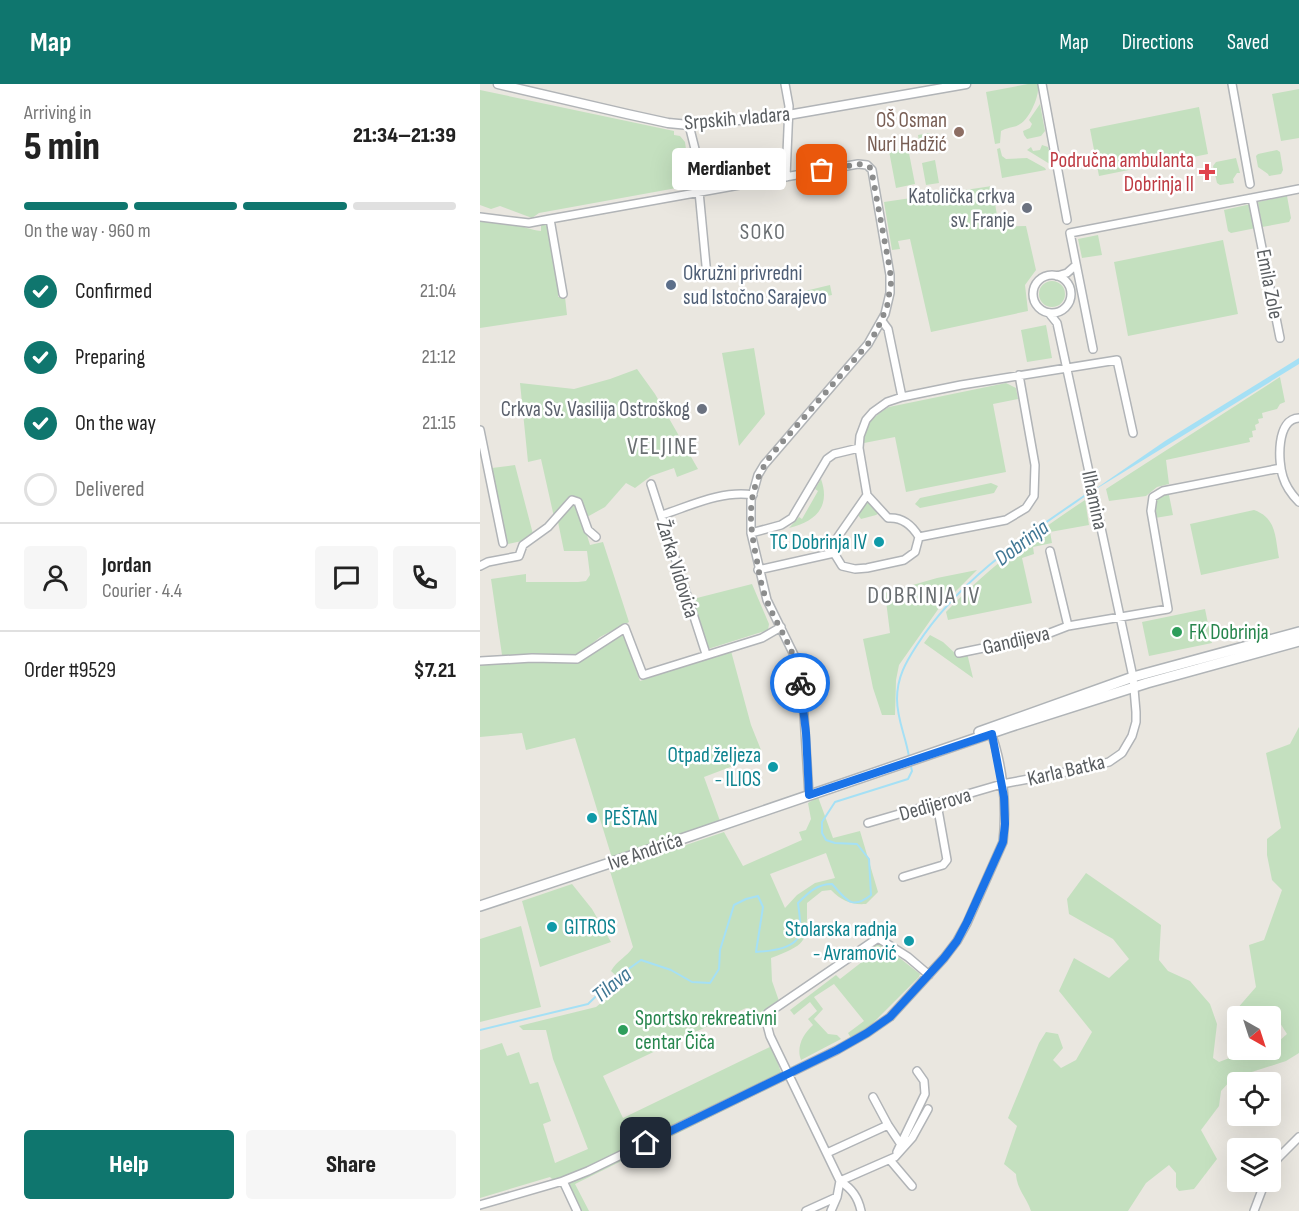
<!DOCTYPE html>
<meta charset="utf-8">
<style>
body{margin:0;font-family:"Sofia Sans Condensed",sans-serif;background:#f6f6f6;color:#222;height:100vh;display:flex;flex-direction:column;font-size:22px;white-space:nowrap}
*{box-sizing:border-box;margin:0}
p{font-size:20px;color:#767676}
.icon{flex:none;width:33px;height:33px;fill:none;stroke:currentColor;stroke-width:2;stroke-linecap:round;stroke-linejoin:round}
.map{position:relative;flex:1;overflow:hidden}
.details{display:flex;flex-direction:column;background:#fff;width:480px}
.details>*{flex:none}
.needle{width:39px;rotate:141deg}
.fabs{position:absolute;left:747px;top:922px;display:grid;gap:12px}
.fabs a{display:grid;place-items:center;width:54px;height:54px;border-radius:6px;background:#fff;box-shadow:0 6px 24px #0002;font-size:30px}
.pin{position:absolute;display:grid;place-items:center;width:51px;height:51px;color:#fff;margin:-26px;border-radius:12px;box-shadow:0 3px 9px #0006}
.courier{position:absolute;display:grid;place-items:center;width:60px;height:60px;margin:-30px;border:4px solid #1a73e8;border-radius:50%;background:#fff;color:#222;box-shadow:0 2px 8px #0007}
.bubble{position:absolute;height:42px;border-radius:6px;background:#fff;box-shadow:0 6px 24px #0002;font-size:20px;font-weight:800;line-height:42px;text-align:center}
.summary em{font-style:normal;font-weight:800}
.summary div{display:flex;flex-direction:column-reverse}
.summary{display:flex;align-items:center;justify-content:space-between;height:102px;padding:0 24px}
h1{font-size:39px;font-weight:800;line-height:45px}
.bar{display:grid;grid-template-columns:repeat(4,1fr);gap:9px 6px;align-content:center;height:72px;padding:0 24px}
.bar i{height:8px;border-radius:4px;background:#e0e0e0}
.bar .selected{background:#0f766e}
.bar p{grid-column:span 4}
.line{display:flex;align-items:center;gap:15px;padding:0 24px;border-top:2px solid #e0e0e0}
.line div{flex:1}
.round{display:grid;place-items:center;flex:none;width:63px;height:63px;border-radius:6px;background:#f6f6f6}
ol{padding:0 24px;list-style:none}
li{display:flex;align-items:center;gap:18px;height:66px}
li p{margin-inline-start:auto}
li .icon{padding:6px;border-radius:50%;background:#0f766e;color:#fff;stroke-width:4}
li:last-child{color:#767676}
li i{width:33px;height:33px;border:3px solid #e0e0e0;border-radius:50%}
.button{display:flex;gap:12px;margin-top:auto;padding:12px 24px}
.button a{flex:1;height:69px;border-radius:6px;background:#0f766e;color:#fff;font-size:24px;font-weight:800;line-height:69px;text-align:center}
.button a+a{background:#f6f6f6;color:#222}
header{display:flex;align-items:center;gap:36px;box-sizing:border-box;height:84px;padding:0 30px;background:#0f766e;color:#fff}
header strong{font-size:28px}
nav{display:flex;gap:33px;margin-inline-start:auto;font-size:21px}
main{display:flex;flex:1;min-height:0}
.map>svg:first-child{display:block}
.green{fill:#c4e0bf;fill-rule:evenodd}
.water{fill:#a5e0f5}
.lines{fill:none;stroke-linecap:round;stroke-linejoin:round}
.stream{stroke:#a5e0f5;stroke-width:2}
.minor-casing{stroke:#b1b4b7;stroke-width:10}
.tertiary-casing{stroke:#b1b4b7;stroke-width:11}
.secondary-casing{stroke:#b0b4b7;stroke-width:12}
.minor{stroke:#fff;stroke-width:7}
.tertiary{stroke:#fff;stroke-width:8}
.secondary{stroke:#fff;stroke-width:9}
.done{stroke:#8c8d8d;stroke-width:6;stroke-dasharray:0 10.8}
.route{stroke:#1a73e8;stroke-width:8}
.education-dot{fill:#8d6e63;stroke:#fff;stroke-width:2}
.health-dot{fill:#e0444e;stroke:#fff;stroke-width:2}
.worship-dot{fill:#6b7280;stroke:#fff;stroke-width:2}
.service-dot{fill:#5c6f8a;stroke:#fff;stroke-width:2}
.culture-dot{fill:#0f9aa8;stroke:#fff;stroke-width:2}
.leisure-dot{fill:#2e9e5b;stroke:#fff;stroke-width:2}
.labels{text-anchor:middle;stroke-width:5;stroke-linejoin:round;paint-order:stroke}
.street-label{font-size:21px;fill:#595d60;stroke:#fff}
.education-label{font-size:21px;fill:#785e54;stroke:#fff;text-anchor:end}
.health-label{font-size:21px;fill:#be3a42;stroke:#fff;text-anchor:end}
.worship-label{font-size:21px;fill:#5b616d;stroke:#fff;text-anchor:end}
.service-label{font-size:21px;fill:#4e5e75;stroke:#fff;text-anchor:start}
.culture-label{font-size:21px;fill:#0d838f;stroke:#fff;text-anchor:end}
.leisure-label{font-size:21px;fill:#27864d;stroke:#fff;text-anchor:start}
.neighbourhood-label{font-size:22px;letter-spacing:1.5px;fill:#6a6f72;stroke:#fff}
.water-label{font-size:22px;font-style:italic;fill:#407794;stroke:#fff}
.quarter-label{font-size:24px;letter-spacing:1.5px;fill:#6a6f72;stroke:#fff}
</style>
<header>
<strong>Map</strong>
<nav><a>Map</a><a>Directions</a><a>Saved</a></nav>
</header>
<main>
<section class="details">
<div class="summary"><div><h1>5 min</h1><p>Arriving in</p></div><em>21:34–21:39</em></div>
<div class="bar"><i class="selected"></i><i class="selected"></i><i class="selected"></i><i></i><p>On the way · 960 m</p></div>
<ol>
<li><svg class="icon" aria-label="check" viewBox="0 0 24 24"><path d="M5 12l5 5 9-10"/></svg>Confirmed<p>21:04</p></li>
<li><svg class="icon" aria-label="check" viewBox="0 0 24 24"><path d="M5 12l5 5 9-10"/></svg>Preparing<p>21:12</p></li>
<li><svg class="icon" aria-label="check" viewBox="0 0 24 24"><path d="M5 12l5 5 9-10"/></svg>On the way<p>21:15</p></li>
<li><i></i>Delivered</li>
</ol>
<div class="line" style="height:108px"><a class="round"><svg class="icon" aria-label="person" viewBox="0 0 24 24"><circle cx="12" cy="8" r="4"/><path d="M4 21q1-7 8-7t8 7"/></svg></a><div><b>Jordan</b><p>Courier · 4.4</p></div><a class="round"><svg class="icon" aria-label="chat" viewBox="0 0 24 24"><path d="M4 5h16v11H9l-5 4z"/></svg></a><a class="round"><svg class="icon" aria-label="phone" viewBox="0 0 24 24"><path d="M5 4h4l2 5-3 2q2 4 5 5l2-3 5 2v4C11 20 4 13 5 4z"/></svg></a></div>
<div class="line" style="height:78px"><div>Order #9529</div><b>$7.21</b></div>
<div class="button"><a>Help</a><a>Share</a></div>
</section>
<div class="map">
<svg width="819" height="1127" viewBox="0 0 819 1127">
<rect width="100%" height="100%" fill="#eae7e0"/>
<path class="green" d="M 548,0 L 558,0 C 560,11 550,34 540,40 C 534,44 527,43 521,47 L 520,59 L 515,60 L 506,8 Z
M 819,5 L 819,54 L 801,57 L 792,10 Z
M 0,6 L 194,47 L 194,51 L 200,52 L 205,58 L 211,103 L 209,106 L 203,107 L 202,103 L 59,129 L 52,134 L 20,122 L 11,125 L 0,121 Z
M 560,20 L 565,47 L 561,52 L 547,55 L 544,51 L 543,47 L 550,44 L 552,40 L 549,36 Z
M 719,23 L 728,70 L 619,92 L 610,45 Z
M 450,49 L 453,67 L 441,69 L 438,51 Z
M 562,61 L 568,63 L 573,82 L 547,66 L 551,63 L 553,67 L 560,66 Z
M 428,64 L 435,100 L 416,104 L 409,67 Z
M 520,64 L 522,72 L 526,75 L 547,74 L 565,84 L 566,86 L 522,94 L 517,65 Z
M 797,66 L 800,68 L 803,86 L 801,90 L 789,92 L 788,90 L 778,83 L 776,72 L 778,70 Z
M 756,74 L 760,89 L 757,89 L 753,95 L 754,99 L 740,101 L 737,99 L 733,82 L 736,78 Z
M 455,76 L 459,99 L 446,101 L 442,79 Z
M 512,102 L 519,143 L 546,142 L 556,186 L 545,201 L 548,227 L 451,248 L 430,155 L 418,157 L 420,165 L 412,166 L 404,118 Z
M 807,112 L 811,134 L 809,138 L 782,143 L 778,118 Z
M 771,120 L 776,144 L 751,149 L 748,147 L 744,126 Z
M 0,135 C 11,141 22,136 33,140 C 43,142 50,146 61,147 L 61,141 L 67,141 L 79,206 L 78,213 L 85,213 L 87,231 L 0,244 Z
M 618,151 L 622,171 L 602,174 L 598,155 Z
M 743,156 L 758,230 L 648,252 L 634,178 Z
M559 210a13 13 0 1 1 26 0a13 13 0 1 1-26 0Z
M 350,201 L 352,211 L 327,216 L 325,207 Z
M 566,241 L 572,274 L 547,278 L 541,246 Z
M 274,264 L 285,330 L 259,362 L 242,269 Z
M 157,285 L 175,310 L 218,385 L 197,393 L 194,384 L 171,392 L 155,404 L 146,399 L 125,423 L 107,433 L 99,414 L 91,413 L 86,416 L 74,433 L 61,375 L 48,378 L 40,299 L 94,305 L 130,295 Z
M 800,293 L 805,318 L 800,320 L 797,325 L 782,329 L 783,334 L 778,335 L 779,339 L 775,341 L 776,346 L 772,347 L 773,353 L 769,354 L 770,358 L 686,376 L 689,400 L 677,403 L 666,412 L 629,417 L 626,405 Z
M 526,299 L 536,304 L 538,315 L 513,320 L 526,388 L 426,408 L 415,353 L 384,359 C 380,343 397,330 409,323 Z
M 35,381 L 53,450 L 42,457 L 28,460 L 26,457 L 12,384 Z
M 341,395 C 351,423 335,438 309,444 L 319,433 L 322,435 L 338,407 L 335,405 Z
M 511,399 L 518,402 L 514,409 L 440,424 L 435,420 L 440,414 Z
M 686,409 L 689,411 L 693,431 L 675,434 L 673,426 L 675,415 Z
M 605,416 L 609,441 L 570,448 L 572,459 L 553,463 L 554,470 L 542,474 L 552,519 L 468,536 L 466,528 C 508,484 555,449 605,416 Z
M 387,417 L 399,429 L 396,431 L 381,435 L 378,431 Z
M 92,419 L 97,419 L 110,461 L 123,458 L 149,538 L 120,553 L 102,568 L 96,570 L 22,571 L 11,495 L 46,490 L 46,498 L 98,498 L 106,497 L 110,491 L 107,467 L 84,467 L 78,438 Z
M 774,426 C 797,434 795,454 799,474 L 721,491 L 710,440 Z
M 497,486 L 459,524 L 419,581 L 416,596 L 415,631 L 402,631 L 393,604 L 383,555 L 410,549 L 405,509 L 457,494 Z
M 272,500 L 289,540 L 288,546 L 228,565 L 213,515 Z
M 725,525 L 732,559 L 669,572 L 662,538 Z
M 143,551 L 160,597 L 251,567 L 271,641 L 281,666 L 253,678 L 253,682 L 224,693 L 240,737 L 132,774 L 95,654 L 46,666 L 42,649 L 0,653 L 0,580 L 60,576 L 94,579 Z
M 450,551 L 463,558 L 477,571 L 487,569 L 493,594 L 444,559 Z
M 819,643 L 819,969 L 806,977 L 753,994 L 741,1007 L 739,1022 L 721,1046 L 737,1075 L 714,1105 L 699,1107 L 696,1103 L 696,1089 L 689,1081 L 666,1099 L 648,1127 L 551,1127 C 546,1112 537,1106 536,1090 L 524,1080 L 537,1042 L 528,1034 L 559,959 L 566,948 L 578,950 L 583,964 L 573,976 L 581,984 L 596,976 L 612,948 L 579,907 L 594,874 L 629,894 L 649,875 L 633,855 L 589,830 L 587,815 L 606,789 L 681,841 L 679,876 L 688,887 L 710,897 L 730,920 L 737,940 L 733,974 L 739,978 L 770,966 L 790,966 L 791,960 L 799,957 L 807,950 L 793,928 L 783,927 L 779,933 L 758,933 L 756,926 L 776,903 L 769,861 L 784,856 L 802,806 L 792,796 L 787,771 L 787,755 L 801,744 L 786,669 L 810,660 Z
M 338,713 L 353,754 L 380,747 L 398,808 L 386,820 C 371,821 362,817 351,806 L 342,807 L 327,819 C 327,858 329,859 291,874 L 292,897 L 299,917 L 281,930 L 266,924 L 123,992 L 143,1034 L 292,962 L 304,997 L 95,1100 L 109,1127 L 94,1127 L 83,1106 L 70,1093 L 0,1114 L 0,966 L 22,959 L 27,972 L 39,968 L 50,1000 L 58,998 L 71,1037 L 63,1040 L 75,1079 L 108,1065 L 73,975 L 66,946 L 43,946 L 39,942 L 116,923 L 145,900 L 131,887 C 137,876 147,873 153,863 L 130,787 L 244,748 L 263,782 L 322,756 L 319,748 L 326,746 L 331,735 L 328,719 ZM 346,769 L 355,794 L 335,799 L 317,811 L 305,824 L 290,790 Z
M 92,800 L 112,825 L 131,858 L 60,883 L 42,817 Z
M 41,842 L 61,923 L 0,938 L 0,855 Z
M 396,860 L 403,861 L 440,890 L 439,893 L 390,942 L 371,954 L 368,949 L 384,937 L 354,900 L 334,913 L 343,925 L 334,935 L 348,950 L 357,951 L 361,955 L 321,976 C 316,963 323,950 333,941 L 328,935 L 337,927 L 330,918 L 314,931 L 310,926 L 356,891 L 360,895 L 387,874 L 384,869 Z"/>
<path class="water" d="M 819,274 L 819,280 L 608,410 L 685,357 Z"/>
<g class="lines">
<path class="stream" d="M 429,673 C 426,653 417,636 417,615 C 417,593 426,578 437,561 C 480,494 546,452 610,408
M 0,946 L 108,920 L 132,897 L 161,876 L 191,886 L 212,898 L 230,899 L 239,885 L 240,866 L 254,821 L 266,815 L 278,812 L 283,823 L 276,868 C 290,867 319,865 320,847 C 321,838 319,828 318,819 C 329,808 337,800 352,800 C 366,815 371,827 391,811 L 389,775 L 377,760 L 355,759 L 346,756 L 342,749 L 342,738 L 355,718 L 428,695 L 432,687 L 430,678"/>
<defs>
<path id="minor" d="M 305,0 L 309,22 L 306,93
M 562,0 L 587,136
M 752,0 L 770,100
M 209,41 L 215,65 L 227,192
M 772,114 L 800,254
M 0,133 L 49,139 L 70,135
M553 210a19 19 0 1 1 38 0a19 19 0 1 1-38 0Z
M 577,192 L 587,189 L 596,181
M 83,210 L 70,135 L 378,80 L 387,81 L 392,86 L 410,191 L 410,209 L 405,230 L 388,260 L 284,381 L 278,391 L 271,416 L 271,449 L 287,516 L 316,575 L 323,615 L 329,711
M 402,237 L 408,245 L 422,313
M 613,265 L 590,149 L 819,105
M 819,334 C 796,335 798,378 803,393 C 806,403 812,411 819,418
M 0,346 L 23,459
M 171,400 L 226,570
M 387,411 L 408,434 C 422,433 432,441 439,453
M 182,431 C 210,422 242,406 273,411
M 271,449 L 301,441 L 312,434 L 347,375 L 354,370 L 379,364
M 439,453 L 435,468 L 424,476 L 387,484 L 375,485 L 362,482 L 354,469 L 355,457 L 387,411 L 379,364 L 380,352 L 386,336 L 393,328 L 407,318 L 422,313 L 481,301 L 637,276 L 653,349
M 439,453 L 526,436 L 546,424 L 554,412 L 555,381 L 539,291
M 0,482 L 8,478 L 39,472 L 43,461 L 68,443 L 92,416 L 98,418 L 108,446 L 116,453
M 278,486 L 354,469
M 588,542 L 688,525 L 671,427 L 673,413 L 683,407 L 801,384
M 479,569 L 562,552 L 588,542 L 570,467
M 0,577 L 52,574 L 97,575 L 145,544 L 163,591 L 282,554 L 301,543
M 388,739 L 522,700 L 586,688 L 629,678 L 642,669 L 652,652 L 656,638 L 656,628 L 653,593 L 577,239 L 569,229
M 423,793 L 463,781 L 467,776 L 457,720
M 393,1013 L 408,1041 L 420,1059
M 417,1068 L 445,1010 L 444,997 L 437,987
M 347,1069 L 408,1041
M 410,1076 L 432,1102
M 790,1085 L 798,1074 L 819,1053
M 83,1097 L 97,1127
M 360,1097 L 415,1073 L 432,1054 L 448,1025
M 360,1097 C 372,1105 378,1113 381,1127
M 0,1121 L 83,1097 L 108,1087 L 357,966 L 387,949 L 410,933 L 464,874 L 477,857 L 487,839 L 523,758 C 527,721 523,680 510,646
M 326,1127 L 357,1113
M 351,1127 L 357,1113 L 360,1097 L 290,952 L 285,933 L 288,929 L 398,854 L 428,873 L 449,891
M 774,1127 L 785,1098"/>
<path id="tertiary" d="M 18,0 L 147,30 L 188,39 L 209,41 L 308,31 L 486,0"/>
<path id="secondary" d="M 499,648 L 653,593 L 819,548
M 0,822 L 175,764 L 529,643 L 667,599 L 819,557"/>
</defs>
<use href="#minor" class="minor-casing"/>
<use href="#tertiary" class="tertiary-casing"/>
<use href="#secondary" class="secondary-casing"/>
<use href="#minor" class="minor"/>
<use href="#tertiary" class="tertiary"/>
<use href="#secondary" class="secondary"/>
</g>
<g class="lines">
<path class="done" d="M 320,599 C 315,563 300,549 287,517 C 281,503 279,487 276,472 C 268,433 267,404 292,370 L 388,260 L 396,248 L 407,223 L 411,199 L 410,186 L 391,84 L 381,80 L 342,86"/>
<path class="route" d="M 166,1059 L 357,966 L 387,949 L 410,933 L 464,874 L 477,857 L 487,838 L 523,758 L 525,740 L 524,713 L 512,650 L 329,711 L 326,649 L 320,599"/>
</g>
<circle class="education-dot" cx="479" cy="48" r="6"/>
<path class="health-dot" d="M724 79h6v6h6v6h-6v6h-6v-6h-6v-6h6z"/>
<g class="worship-dot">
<circle cx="547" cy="124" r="6"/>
<circle cx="222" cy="325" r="6"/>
</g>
<circle class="service-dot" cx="191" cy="201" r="6"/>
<g class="culture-dot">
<circle cx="399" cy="458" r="6"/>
<circle cx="293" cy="683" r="6"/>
<circle cx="112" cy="734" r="6"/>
<circle cx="72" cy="843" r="6"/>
<circle cx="429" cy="857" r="6"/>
</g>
<g class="leisure-dot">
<circle cx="697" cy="548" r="6"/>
<circle cx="143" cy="946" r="6"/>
</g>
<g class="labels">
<g class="street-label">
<text transform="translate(257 34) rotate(-5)" y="7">Srpskih vladara</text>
<text transform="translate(790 200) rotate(79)" y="7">Emila Zole</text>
<text transform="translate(615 416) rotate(78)" y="7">Ilhamina</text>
<text transform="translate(198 485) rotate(73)" y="7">Žarka Vidovića</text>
<text transform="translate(536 556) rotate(-13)" y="7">Gandijeva</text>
<text transform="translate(586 686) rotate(-13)" y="7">Karla Batka</text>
<text transform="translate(455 720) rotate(-16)" y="7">Dedijerova</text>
<text transform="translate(165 767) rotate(-19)" y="7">Ive Andrića</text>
</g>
<g class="education-label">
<text x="467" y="43">OŠ Osman<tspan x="467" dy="24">Nuri Hadžić</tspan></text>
</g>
<g class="health-label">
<text x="714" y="83">Područna ambulanta<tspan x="714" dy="24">Dobrinja II</tspan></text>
</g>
<g class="worship-label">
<text x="535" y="119">Katolička crkva<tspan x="535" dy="24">sv. Franje</tspan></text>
<text x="210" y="332">Crkva Sv. Vasilija Ostroškog</text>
</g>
<g class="service-label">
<text x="203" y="196">Okružni privredni<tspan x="203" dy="24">sud Istočno Sarajevo</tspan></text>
</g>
<g class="culture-label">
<text x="387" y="465">TC Dobrinja IV</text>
<text x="281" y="678">Otpad željeza<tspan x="281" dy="24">- ILIOS</tspan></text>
<text x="124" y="741" text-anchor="start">PEŠTAN</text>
<text x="84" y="850" text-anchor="start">GITROS</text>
<text x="417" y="852">Stolarska radnja<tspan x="417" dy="24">- Avramović</tspan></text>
</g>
<g class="leisure-label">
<text x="709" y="555">FK Dobrinja</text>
<text x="155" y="941">Sportsko rekreativni<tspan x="155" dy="24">centar Čiča</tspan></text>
</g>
<g class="neighbourhood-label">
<text x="283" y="155">SOKO</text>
</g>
<g class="water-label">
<text transform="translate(541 458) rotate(-37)" y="8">Dobrinja</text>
<text transform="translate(131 900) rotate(-39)" y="8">Tilava</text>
</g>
<g class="quarter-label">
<text x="183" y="370">VELJINE</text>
<text x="444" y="519">DOBRINJA IV</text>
</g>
</g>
</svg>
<div class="fabs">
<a><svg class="needle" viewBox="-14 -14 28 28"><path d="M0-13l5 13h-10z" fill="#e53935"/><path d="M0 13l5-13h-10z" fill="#767676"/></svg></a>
<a><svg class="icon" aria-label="locate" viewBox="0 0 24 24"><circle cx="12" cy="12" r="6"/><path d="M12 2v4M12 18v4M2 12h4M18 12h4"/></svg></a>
<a><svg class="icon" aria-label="layers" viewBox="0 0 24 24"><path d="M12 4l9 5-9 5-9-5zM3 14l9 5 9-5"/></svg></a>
</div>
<div class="pin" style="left:342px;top:86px;background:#ea580c"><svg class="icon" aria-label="bag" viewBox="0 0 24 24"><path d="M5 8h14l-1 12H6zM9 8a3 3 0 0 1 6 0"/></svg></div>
<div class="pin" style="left:166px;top:1059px;background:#1f2937"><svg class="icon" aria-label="home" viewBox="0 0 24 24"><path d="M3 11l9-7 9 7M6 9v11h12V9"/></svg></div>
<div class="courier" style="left:320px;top:599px"><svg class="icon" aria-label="bike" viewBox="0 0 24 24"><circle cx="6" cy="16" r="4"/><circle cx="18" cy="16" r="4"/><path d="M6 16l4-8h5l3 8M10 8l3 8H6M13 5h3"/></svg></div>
<div class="bubble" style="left:192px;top:64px;width:114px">Merdianbet</div>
</div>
</main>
